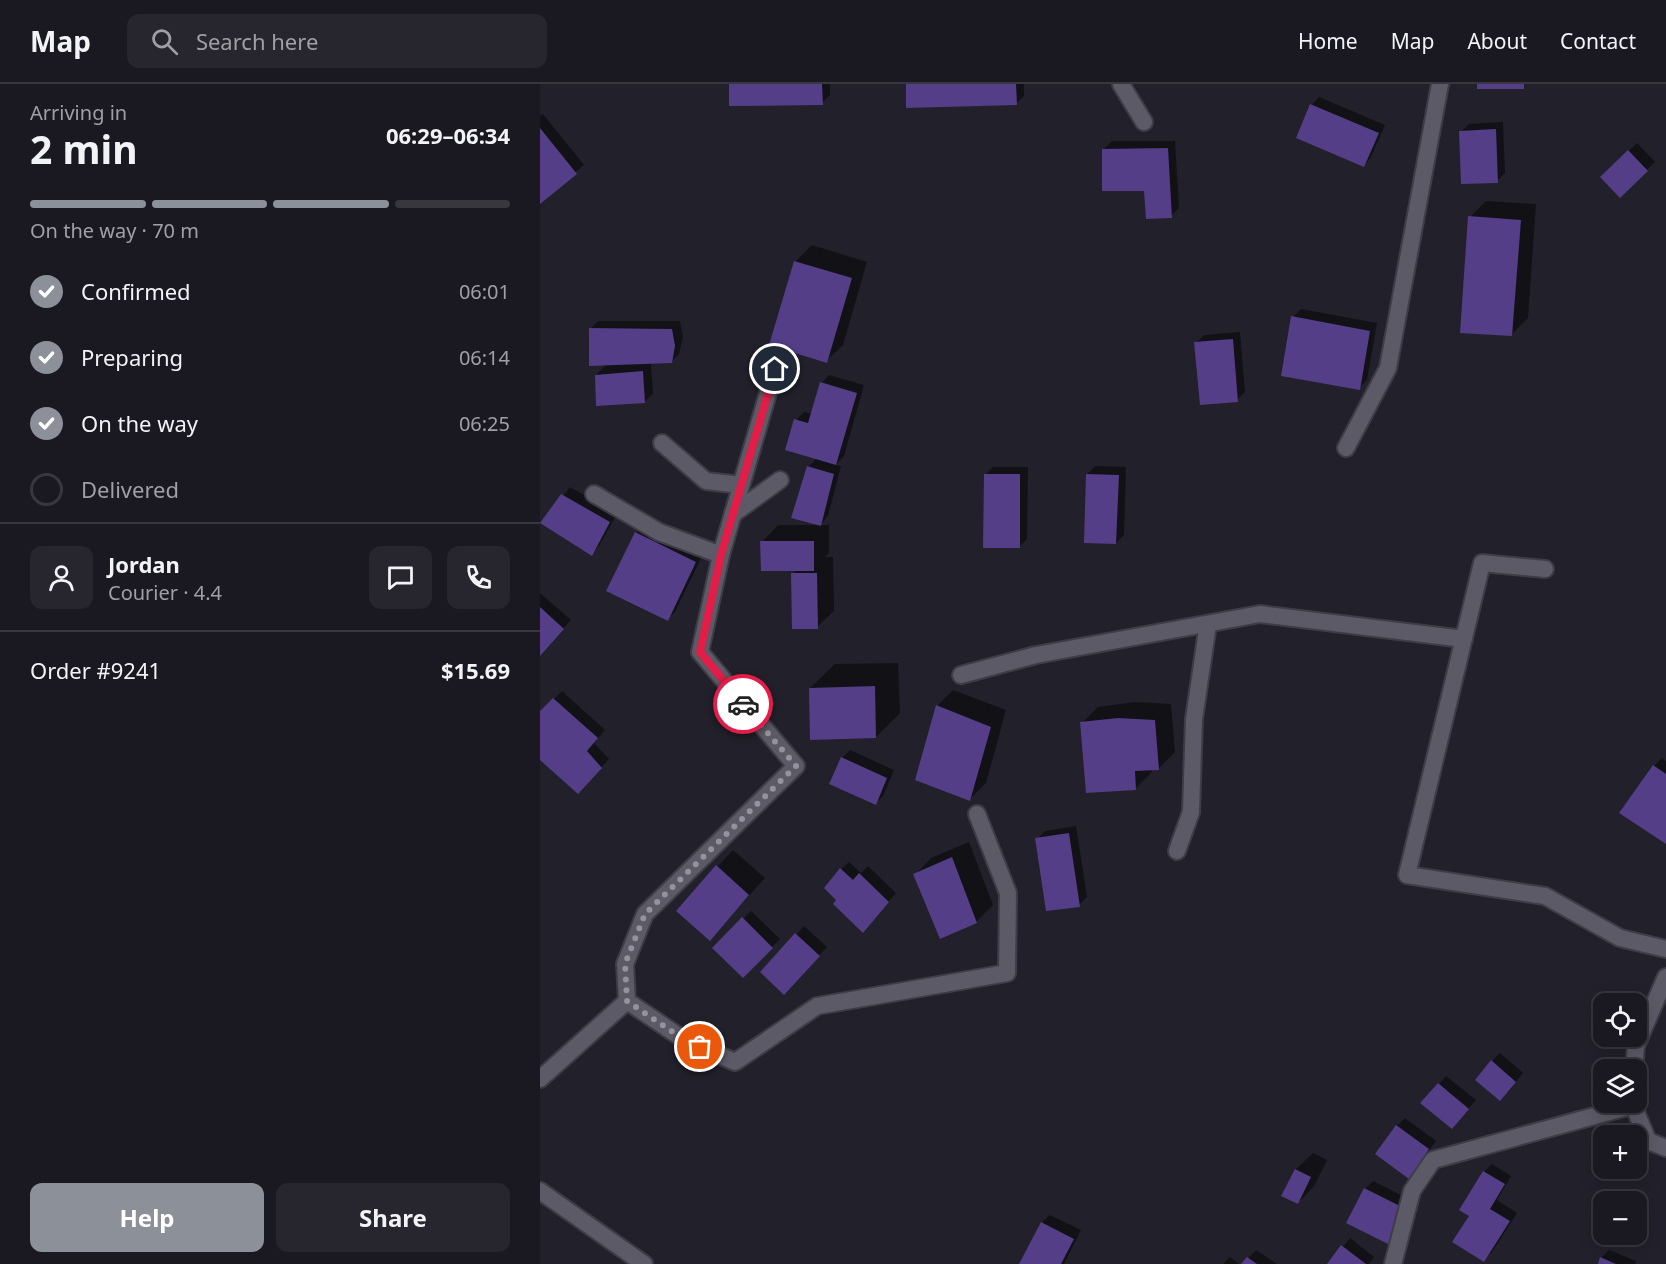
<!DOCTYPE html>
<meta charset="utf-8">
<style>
body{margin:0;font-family:"Noto Sans",sans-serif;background:#27252d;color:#f1f3f6;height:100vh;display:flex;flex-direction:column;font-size:22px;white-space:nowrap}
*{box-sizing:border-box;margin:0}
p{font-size:20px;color:#9fa0a5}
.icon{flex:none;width:33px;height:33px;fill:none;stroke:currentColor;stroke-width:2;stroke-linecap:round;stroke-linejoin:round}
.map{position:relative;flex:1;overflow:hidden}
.details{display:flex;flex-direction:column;background:#1a1820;width:540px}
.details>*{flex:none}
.controls{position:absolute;left:1053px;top:909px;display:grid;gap:12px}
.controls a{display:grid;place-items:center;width:54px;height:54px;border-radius:12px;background:#1a1820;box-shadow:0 3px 15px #0003,0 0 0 2px #38373e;font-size:30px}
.pin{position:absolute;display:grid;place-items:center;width:51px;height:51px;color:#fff;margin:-26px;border:3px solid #fff;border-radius:50%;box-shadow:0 2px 6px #0007}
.courier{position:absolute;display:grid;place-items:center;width:60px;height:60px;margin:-30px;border:4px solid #e11d48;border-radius:50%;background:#fff;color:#222;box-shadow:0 2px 8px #0007}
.summary em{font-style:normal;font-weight:700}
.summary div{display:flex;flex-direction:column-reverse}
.summary{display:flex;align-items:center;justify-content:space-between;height:102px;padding:0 30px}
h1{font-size:39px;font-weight:700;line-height:45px}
.bar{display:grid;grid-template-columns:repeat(4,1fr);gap:9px 6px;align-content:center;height:72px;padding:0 30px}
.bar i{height:8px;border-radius:4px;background:#38373e}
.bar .selected{background:#8c9099}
.bar p{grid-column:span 4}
.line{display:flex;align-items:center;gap:15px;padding:0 30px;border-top:2px solid #38373e}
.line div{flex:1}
.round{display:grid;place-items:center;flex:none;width:63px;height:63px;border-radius:12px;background:#27252d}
ol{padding:0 30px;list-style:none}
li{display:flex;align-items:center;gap:18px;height:66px}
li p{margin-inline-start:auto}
li .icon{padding:6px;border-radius:50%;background:#8c9099;color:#fff;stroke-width:4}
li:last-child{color:#9fa0a5}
li i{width:33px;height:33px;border:3px solid #38373e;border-radius:50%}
.button{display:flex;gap:12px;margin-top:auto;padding:12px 30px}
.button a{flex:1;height:69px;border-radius:12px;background:#8c9099;color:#fff;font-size:24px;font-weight:700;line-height:69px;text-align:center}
.button a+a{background:#27252d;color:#f1f3f6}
header{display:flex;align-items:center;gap:36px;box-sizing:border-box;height:84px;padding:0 30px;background:#1a1820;border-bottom:2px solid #38373e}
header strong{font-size:28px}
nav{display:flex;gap:33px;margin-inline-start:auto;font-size:21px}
.search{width:420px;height:54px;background:#27252d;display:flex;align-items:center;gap:15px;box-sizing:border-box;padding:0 21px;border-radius:12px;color:#9fa0a5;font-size:22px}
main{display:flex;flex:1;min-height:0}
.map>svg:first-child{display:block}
.shadow{fill:#0007}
.building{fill:#533e87}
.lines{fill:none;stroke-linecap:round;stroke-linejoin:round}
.service-casing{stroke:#3e3d46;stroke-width:20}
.minor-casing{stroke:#3e3d46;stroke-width:20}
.service{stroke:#5c5a66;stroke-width:16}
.minor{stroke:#5c5a66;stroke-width:16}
.done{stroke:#94929a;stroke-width:6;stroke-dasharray:0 10.8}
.route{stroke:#e11d48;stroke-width:8}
</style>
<header>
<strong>Map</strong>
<div class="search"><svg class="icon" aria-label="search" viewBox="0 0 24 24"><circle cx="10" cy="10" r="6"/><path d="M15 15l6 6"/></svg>Search here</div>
<nav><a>Home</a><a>Map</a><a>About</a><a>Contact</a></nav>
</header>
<main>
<section class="details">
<div class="summary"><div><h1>2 min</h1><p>Arriving in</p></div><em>06:29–06:34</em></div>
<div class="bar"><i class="selected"></i><i class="selected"></i><i class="selected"></i><i></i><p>On the way · 70 m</p></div>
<ol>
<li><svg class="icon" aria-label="check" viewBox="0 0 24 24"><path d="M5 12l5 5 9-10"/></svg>Confirmed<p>06:01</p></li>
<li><svg class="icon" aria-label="check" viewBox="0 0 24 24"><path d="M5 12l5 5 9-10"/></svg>Preparing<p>06:14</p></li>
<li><svg class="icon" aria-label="check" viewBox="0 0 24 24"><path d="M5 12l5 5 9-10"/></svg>On the way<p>06:25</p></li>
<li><i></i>Delivered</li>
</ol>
<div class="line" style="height:108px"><a class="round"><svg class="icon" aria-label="person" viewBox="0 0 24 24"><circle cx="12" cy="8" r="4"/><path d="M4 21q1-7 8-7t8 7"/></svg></a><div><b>Jordan</b><p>Courier · 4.4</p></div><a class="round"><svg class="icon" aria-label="chat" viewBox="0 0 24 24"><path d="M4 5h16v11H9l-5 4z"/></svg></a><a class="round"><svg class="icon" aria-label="phone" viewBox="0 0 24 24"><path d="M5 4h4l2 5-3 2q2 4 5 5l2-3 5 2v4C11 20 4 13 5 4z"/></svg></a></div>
<div class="line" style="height:78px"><div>Order #9241</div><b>$15.69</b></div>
<div class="button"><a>Help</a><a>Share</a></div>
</section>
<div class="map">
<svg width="1126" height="1180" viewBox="0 0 1126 1180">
<rect width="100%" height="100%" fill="#22202a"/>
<path class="shadow" d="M 191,0 L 290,0 L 290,11 L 282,19 Z
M 367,0 L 484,0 L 484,12 L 476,20 Z
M 779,13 L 845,41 L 831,73 L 824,81 L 772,21 Z
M 3,30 L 44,81 L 0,118 L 0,32 Z
M 963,38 L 965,89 L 957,97 L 921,48 L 929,40 Z
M 572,57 L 635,57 L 639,124 L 631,132 L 564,65 Z
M 1097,59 L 1115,78 L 1080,112 L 1062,93 Z
M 946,117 L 996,120 L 988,234 L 971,251 L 930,133 Z
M 272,161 L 327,178 L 303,261 L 286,277 L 231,260 L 256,177 Z
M 761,225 L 837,239 L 827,296 L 819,304 L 753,233 Z
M 58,237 L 140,237 L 143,253 L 139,270 L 131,278 L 111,279 L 113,310 L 105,317 L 56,291 L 67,280 L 50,245 Z
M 700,248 L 705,308 L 697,316 L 656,259 L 664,251 Z
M 289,291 L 324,301 L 304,372 L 295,381 L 301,382 L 288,432 L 280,441 L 268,383 L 277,374 L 256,336 L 264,328 L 272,330 L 282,299 Z
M 555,382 L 586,383 L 584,451 L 576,459 L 547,390 Z
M 453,383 L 488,383 L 487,455 L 479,463 L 445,391 Z
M 30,403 L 77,430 L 59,462 L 51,470 L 3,439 Z
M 104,441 L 163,470 L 135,528 L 127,535 L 96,449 Z
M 238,441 L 289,441 L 289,469 L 285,473 L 293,473 L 294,527 L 277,543 L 253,490 L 257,485 L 222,458 Z
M 0,509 L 31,536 L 0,571 Z
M 358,579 L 360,629 L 336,653 L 270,604 L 295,580 Z
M 413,606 L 466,626 L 446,699 L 429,716 L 397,622 Z
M 22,607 L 65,646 L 54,659 L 69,675 L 46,700 L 0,674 L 0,629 Z
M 595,618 L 631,620 L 635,668 L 618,685 L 612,685 L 612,688 L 595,705 L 542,639 L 558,623 Z
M 310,666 L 354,686 L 343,712 L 335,720 L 302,674 Z
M 1122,674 L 1126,677 L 1126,758 L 1081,728 L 1114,682 Z
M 536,742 L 547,813 L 539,821 L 497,755 L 505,747 Z
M 429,758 L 453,821 L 437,837 L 401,853 L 375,791 L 391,774 Z
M 193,766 L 225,794 L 170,855 L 177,783 Z
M 309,778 L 321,789 L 328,782 L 356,809 L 330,839 L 298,815 L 301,785 Z
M 211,827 L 240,855 L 203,892 L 174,864 Z
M 264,842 L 287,863 L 252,901 L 222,888 Z
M 960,969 L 983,989 L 968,1008 L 952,977 Z
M 906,992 L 936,1016 L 920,1035 L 899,1000 Z
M 865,1034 L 896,1057 L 869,1093 L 857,1042 Z
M 773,1069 L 787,1076 L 774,1102 L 758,1119 L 743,1112 L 756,1085 Z
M 952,1080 L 971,1092 L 957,1116 L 977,1129 L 952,1168 L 944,1176 L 931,1132 L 944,1088 Z
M 833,1097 L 873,1117 L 856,1150 L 848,1158 L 825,1105 Z
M 510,1131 L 541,1146 L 524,1180 L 480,1180 L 502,1138 Z
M 810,1154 L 834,1173 L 829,1180 L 789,1180 Z
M 716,1166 L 737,1180 L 703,1180 Z
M 1069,1166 L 1096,1177 L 1095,1180 L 1059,1180 L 1061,1174 Z
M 690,1173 L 699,1180 L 683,1180 Z"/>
<path class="building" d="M 189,0 L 282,0 L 283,21 L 189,22 Z
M 366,0 L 476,0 L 477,21 L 366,24 Z
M 937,0 L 984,0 L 984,5 L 937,5 Z
M 770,20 L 839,49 L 824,83 L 756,54 Z
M 0,44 L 37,90 L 0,120 Z
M 956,45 L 958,99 L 921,100 L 919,47 Z
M 628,64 L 632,134 L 606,135 L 604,107 L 562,107 L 562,65 Z
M 1088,66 L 1108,87 L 1080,114 L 1060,93 Z
M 928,132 L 981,136 L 972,252 L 920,249 Z
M 254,177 L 312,194 L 287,279 L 229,261 Z
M 751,232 L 830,247 L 820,306 L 741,292 Z
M 49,244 L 132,245 L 135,262 L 132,279 L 49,282 Z
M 693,255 L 698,318 L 660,321 L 654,258 Z
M 103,287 L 105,319 L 56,322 L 55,291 Z
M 280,298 L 317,309 L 296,381 L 245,366 L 254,335 L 268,339 Z
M 267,382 L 294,390 L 281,442 L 251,434 Z
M 444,390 L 480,390 L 480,464 L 443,464 Z
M 546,390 L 579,391 L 576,460 L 544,459 Z
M 21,410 L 70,438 L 52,472 L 0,439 Z
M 95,448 L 156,478 L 128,537 L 66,507 Z
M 220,457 L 274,457 L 274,487 L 221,487 Z
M 251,489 L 277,489 L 278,545 L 252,545 Z
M 0,523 L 24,545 L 0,572 Z
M 335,602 L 336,654 L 270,656 L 269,604 Z
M 13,614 L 58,654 L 47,667 L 62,684 L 38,710 L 0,676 L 0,627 Z
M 396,621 L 451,643 L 430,717 L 375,696 Z
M 578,634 L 615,636 L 619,686 L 595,687 L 596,706 L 546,709 L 540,638 Z
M 301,673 L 347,694 L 336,721 L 289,700 Z
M 1113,681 L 1126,690 L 1126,760 L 1079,729 Z
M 529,749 L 540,823 L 506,827 L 495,754 Z
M 412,773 L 437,839 L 400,855 L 373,790 Z
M 176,781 L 209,811 L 170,857 L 136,827 Z
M 300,784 L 313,796 L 319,789 L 349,818 L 323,849 L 293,820 L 296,816 L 284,804 Z
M 202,833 L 233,864 L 203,894 L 172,864 Z
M 255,849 L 280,872 L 244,911 L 220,888 Z
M 951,976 L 976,998 L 960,1017 L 935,996 Z
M 898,999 L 929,1025 L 912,1045 L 880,1019 Z
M 856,1041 L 889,1065 L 869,1095 L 835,1070 Z
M 755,1085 L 771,1093 L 758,1120 L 741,1112 Z
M 943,1087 L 965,1100 L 950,1125 L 970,1137 L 944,1178 L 912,1158 L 929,1132 L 919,1126 Z
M 824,1104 L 866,1125 L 848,1160 L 806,1139 Z
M 501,1138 L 534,1155 L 521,1180 L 479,1180 Z
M 801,1161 L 826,1180 L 787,1180 Z
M 707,1173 L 717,1180 L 701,1180 Z
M 1060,1173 L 1076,1180 L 1058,1180 Z"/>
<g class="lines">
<defs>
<path id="service" d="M 54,410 L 119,448 L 181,471
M 193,430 L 240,396"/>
<path id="minor" d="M 581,0 L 604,38
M 122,359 L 166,397 L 201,401
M 806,364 L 848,284 L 900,0
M 1005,485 L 942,479 L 867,791 L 1005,812 L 1080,854 L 1126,865
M 421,591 L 496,571 L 720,530 L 924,555
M 637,767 L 651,728 L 654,635 L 668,540
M 87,917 L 143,955 L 195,978 L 277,922 L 467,889 L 468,809 L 437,730
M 1094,986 L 1096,962 L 1126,893
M 0,995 L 87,917 L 85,880 L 105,830 L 256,682 L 160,568 L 181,471 L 235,285
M 1092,1018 L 1108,1057 L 1126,1064
M 0,1107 L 104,1180
M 853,1180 L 872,1107 L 893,1076 L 1091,1022"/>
</defs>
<use href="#service" class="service-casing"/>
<use href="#minor" class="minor-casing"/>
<use href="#service" class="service"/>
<use href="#minor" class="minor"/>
</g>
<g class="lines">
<path class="done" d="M 160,963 L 143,955 L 87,917 L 85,880 L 105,830 L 256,682 L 203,620"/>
<path class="route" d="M 203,620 L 160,568 L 181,471 L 235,285"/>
</g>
</svg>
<div class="controls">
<a><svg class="icon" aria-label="locate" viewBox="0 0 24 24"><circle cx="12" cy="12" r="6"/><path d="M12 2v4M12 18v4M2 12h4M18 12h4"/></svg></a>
<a><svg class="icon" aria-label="layers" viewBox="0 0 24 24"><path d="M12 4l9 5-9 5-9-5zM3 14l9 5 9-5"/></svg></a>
<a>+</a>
<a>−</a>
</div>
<div class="pin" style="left:160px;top:963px;background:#ea580c"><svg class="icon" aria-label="bag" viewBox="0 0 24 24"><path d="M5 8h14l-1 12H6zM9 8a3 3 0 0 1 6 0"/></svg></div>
<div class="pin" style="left:235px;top:285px;background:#1f2937"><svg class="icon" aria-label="home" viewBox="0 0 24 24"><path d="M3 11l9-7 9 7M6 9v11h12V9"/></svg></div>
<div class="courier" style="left:203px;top:620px"><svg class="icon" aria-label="car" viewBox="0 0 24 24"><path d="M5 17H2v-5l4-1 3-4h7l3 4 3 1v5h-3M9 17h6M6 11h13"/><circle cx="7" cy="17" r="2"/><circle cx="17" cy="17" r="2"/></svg></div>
</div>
</main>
